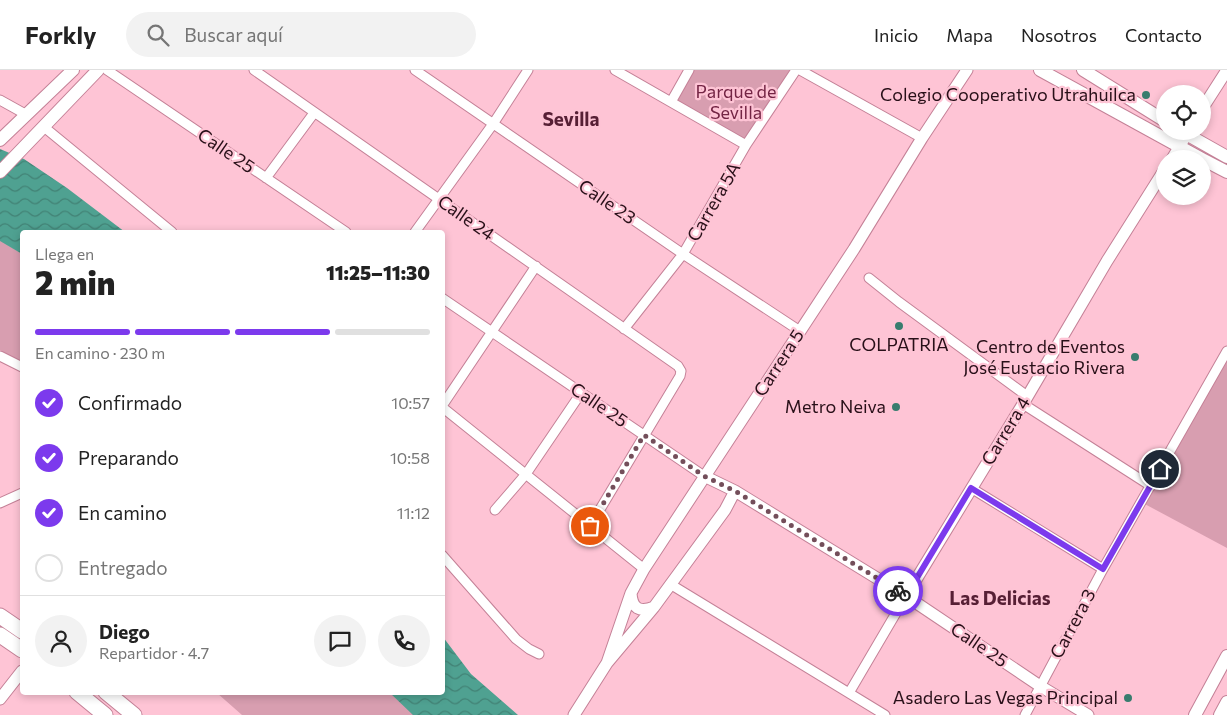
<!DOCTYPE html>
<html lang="es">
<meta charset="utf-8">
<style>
body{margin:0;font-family:Commissioner,sans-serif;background:#f2f2f2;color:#222;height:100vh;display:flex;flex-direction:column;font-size:19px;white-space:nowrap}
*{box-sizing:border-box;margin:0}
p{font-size:16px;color:#767676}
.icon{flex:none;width:28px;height:28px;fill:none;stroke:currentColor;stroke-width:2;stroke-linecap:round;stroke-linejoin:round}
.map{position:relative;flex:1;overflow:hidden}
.panel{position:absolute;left:20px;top:160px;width:425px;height:465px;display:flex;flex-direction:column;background:#fff;border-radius:5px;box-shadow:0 2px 8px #0003}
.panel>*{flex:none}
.fabs{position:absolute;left:1156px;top:15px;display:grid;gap:10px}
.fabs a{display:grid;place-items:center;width:55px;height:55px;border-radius:50%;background:#fff;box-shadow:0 2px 8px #0003;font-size:25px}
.pin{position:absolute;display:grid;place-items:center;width:42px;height:42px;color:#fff;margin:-21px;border:2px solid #fff;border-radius:50%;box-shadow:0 1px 5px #0007}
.courier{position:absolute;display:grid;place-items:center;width:50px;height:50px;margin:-25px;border:4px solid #7c3aed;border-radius:50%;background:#fff;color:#222;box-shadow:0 1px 6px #0007}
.summary em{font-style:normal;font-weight:800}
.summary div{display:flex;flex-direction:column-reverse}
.summary{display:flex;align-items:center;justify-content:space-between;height:85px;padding:0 15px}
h1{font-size:32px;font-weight:800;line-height:38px}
.bar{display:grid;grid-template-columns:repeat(4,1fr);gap:8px 5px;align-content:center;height:60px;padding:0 15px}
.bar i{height:6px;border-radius:4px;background:#e0e0e0}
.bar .active{background:#7c3aed}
.bar p{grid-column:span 4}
.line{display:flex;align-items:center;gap:12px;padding:0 15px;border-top:1px solid #e0e0e0}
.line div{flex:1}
.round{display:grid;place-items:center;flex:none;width:52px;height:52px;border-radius:26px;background:#f2f2f2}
ol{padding:0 15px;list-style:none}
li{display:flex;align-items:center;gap:15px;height:55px}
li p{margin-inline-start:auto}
li .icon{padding:5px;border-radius:50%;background:#7c3aed;color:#fff;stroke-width:4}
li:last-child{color:#767676}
li i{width:28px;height:28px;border:2px solid #e0e0e0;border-radius:50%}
header{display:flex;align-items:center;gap:30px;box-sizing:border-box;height:70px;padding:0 25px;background:#fff;border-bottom:1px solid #e0e0e0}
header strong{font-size:24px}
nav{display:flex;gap:28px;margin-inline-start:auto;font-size:18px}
.search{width:350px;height:45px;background:#f2f2f2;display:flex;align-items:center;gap:12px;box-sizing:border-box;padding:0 18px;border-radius:28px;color:#767676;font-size:19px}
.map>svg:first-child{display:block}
.green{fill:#d89eb0}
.water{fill:url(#water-waves)}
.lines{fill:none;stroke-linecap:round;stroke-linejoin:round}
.minor-casing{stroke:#c48197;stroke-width:11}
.tertiary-casing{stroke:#c48197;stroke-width:13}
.secondary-casing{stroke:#c48197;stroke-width:14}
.primary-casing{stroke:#c48197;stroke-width:17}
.minor{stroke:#fff;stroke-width:9}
.tertiary{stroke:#fff;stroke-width:11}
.secondary{stroke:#fff;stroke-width:12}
.primary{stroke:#fff;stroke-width:15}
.done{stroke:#734e5a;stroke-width:5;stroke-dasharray:0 9}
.route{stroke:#7c3aed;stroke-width:6}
.poi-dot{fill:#387c6e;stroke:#fec4d5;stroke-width:2}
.labels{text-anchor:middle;stroke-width:4.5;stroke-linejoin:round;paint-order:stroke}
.park-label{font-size:18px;fill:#742545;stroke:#fec4d5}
.poi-label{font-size:18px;fill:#280f18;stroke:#fec4d5;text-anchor:end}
.street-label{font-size:18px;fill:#280f18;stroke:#fec4d5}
.neighbourhood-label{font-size:19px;font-weight:bold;fill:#571f35;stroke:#fec4d5}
</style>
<header>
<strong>Forkly</strong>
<div class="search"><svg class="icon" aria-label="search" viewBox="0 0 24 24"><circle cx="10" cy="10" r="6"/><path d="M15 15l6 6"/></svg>Buscar aquí</div>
<nav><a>Inicio</a><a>Mapa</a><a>Nosotros</a><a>Contacto</a></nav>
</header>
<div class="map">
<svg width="1227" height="645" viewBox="0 0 1227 645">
<defs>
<pattern id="water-waves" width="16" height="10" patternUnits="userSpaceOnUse" patternTransform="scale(1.25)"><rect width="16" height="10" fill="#4fa191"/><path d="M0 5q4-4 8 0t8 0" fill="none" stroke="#428275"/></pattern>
</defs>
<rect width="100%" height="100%" fill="#fec4d5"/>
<path class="green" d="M 689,0 L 796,0 L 746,75 L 671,32 Z
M 0,170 L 22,184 L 22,293 L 0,280 Z
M 1227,281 L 1227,478 L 1141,432 Z
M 217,623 L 391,623 L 414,645 L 242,645 Z"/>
<path class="water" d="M 0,79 L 24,89 L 67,118 L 125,162 L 22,162 L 22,184 L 0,171 Z
M 443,567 L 471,604 L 518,645 L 413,645 L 390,623 L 442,622 Z"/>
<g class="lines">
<defs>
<path id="minor" d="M 107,0 L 346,162
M 254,0 L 678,296 L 681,301 L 680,306 L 590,456
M 415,0 L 683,184 L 800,261
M 615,0 L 746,75
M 800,0 L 922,68
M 0,30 L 27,45
M 671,32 L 689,0
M 44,57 L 172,162
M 266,108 L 314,43
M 415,162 L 493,54 L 528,0
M 869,208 L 899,232 L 1027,326
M 442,228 L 704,406
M 624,259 L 683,184 L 746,75 L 796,0
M 0,286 L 22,297
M 1023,334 L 1151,416
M 442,336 L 536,196
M 442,337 L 644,499
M 971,418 L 1103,499
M 0,433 L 22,423
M 495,440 L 526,404 L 581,323
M 442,485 L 516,569 L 529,579 L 539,584
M 670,514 L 885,645
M 849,623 L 906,526
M 1025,645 L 1103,499 L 1227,281"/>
<path id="tertiary" d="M 1202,39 L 1227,0
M 1172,89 L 1184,69
M 704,406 L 735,421 L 906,526 L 1040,616 L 1088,645
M 631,523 C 632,538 639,543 654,537
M 906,526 L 1023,334 L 1107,191 L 1165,99
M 607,593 L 631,523 L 644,499 L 854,179 L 922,68 L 967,0
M 0,629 L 22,601
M 574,645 L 607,593 L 654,537 L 725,440 L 735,421"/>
<path id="secondary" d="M 1040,0 L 1202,89
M 1083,0 L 1165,51
M 1181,61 L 1227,87
M 0,70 L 73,0
M 1202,89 L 1227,102
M 0,102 L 98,0
M 1195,645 L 1227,586
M 1220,645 L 1227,632"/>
<path id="primary" d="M 0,546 L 22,561
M 0,565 L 22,580
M 77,622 L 105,645
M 106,622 L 134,645"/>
</defs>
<use href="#minor" class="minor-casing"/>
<use href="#tertiary" class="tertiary-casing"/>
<use href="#secondary" class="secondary-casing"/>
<use href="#primary" class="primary-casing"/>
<use href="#minor" class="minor"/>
<use href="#tertiary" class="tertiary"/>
<use href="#secondary" class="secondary"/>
<use href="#primary" class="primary"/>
</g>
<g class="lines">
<path class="done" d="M 590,456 L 644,365 L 704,406 L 735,421 L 898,521"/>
<path class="route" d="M 898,521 L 906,526 L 971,418 L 1103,499 L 1160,399"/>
</g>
<g class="poi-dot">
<circle cx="1146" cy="25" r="5"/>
<circle cx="899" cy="256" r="5"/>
<circle cx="1135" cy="287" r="5"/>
<circle cx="896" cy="337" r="5"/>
<circle cx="1128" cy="628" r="5"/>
</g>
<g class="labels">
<g class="park-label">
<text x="736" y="28">Parque de<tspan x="736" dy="21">Sevilla</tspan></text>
</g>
<g class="poi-label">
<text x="1136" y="31">Colegio Cooperativo Utrahuilca</text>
<text x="899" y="281" text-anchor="middle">COLPATRIA</text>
<text x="1125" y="283">Centro de Eventos<tspan x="1125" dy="21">José Eustacio Rivera</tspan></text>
<text x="886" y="343">Metro Neiva</text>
<text x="1118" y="634">Asadero Las Vegas Principal</text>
</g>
<g class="street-label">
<text transform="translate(226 81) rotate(34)" y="6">Calle 25</text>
<text transform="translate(607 132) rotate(34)" y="6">Calle 23</text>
<text transform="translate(714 132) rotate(-60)" y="6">Carrera 5A</text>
<text transform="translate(466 148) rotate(35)" y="6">Calle 24</text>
<text transform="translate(779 293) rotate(-57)" y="6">Carrera 5</text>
<text transform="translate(599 335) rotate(34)" y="6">Calle 25</text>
<text transform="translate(1006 361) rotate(-59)" y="6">Carrera 4</text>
<text transform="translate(1073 554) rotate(-62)" y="6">Carrera 3</text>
<text transform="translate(979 575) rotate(34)" y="6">Calle 25</text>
</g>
<g class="neighbourhood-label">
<text x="571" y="56">Sevilla</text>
<text x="1000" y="535">Las Delicias</text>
</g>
</g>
</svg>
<div class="fabs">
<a><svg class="icon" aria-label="locate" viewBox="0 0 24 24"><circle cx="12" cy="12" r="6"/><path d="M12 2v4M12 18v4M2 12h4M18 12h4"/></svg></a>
<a><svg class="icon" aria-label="layers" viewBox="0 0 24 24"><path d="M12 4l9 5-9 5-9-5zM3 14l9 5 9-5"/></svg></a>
</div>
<div class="pin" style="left:590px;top:456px;background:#ea580c"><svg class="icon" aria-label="bag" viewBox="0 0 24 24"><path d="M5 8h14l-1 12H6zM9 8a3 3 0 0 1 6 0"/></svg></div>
<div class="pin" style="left:1160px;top:399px;background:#1f2937"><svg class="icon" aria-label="home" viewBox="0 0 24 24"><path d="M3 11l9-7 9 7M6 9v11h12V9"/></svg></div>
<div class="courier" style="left:898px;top:521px"><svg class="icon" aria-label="bike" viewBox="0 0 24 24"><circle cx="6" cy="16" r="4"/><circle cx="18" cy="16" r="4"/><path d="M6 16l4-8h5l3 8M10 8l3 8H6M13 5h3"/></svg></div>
<section class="panel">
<div class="summary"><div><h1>2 min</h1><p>Llega en</p></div><em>11:25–11:30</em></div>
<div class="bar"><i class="active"></i><i class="active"></i><i class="active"></i><i></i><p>En camino · 230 m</p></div>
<ol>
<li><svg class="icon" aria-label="check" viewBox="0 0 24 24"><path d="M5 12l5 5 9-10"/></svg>Confirmado<p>10:57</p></li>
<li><svg class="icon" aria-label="check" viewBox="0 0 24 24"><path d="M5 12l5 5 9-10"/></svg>Preparando<p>10:58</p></li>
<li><svg class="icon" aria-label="check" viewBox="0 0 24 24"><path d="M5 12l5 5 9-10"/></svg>En camino<p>11:12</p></li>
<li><i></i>Entregado</li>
</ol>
<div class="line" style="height:90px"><a class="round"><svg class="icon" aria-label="person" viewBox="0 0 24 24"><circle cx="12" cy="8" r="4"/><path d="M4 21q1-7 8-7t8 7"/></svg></a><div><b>Diego</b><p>Repartidor · 4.7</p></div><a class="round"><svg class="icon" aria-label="chat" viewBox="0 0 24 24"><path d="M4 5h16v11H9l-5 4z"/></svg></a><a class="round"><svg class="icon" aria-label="phone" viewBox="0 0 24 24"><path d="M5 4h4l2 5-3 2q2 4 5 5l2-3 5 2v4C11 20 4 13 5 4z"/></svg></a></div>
</section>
</div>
